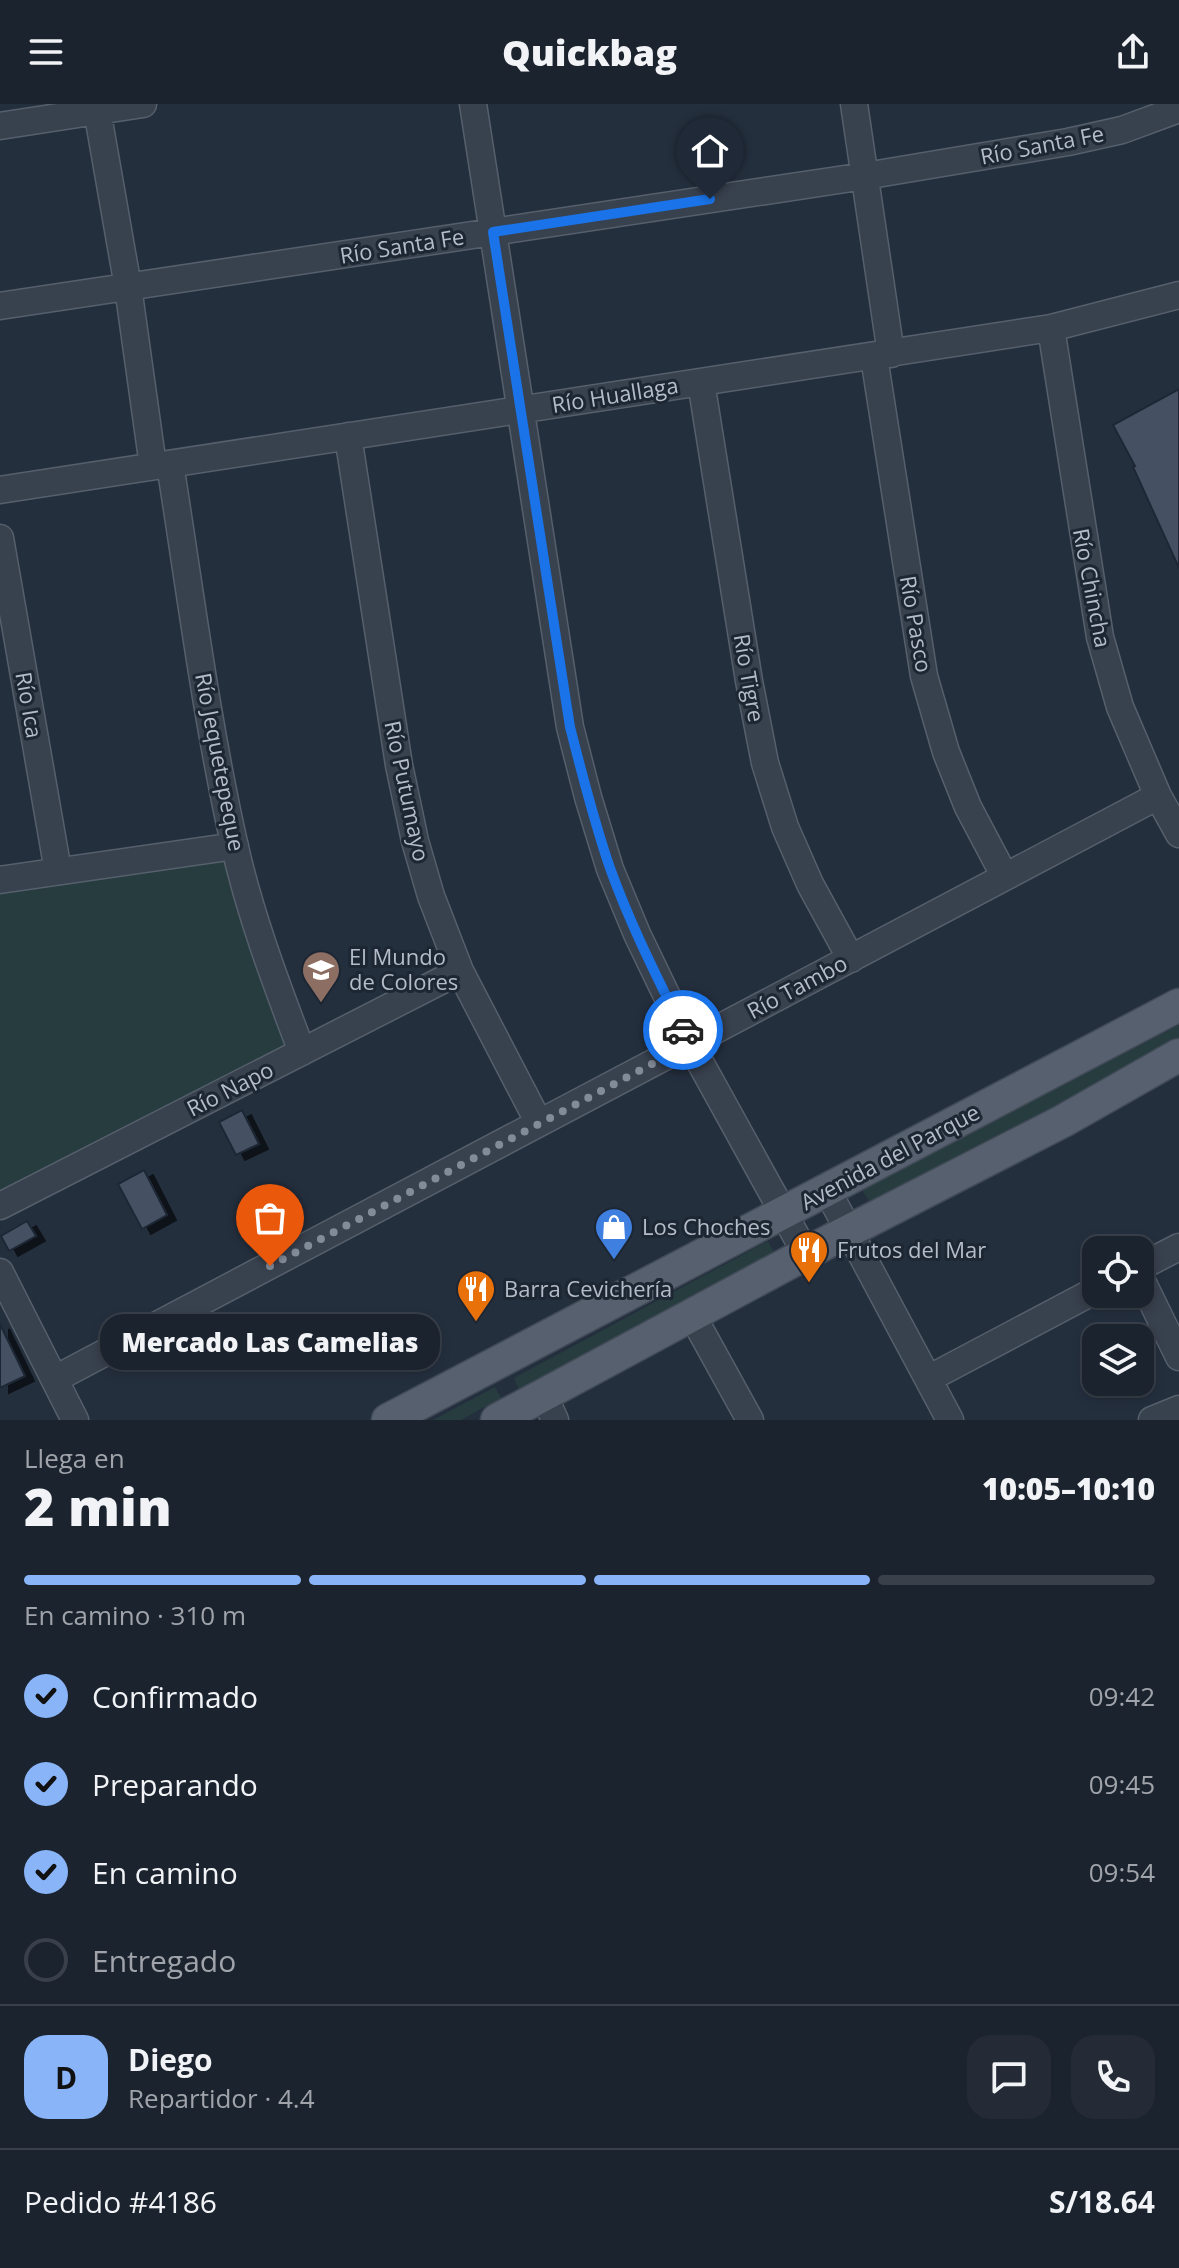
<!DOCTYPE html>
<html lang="es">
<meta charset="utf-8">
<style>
body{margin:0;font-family:"Open Sans",sans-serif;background:#242b36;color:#f1f3f6;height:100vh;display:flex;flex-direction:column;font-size:30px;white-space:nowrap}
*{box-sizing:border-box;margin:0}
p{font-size:26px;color:#a0a4aa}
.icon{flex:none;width:44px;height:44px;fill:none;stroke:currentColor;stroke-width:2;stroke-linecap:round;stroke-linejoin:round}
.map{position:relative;height:1316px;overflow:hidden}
.sheet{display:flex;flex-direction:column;background:#1b232e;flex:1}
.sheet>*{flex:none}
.fabs{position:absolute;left:1082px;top:1132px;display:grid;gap:16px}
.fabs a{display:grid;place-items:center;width:72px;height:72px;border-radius:16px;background:#1b232e;box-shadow:0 4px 12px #0003,0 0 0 2px #39404a;font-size:40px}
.pin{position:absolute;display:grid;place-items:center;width:68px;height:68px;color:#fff;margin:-82px -34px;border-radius:50% 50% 50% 0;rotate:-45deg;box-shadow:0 0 8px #0007}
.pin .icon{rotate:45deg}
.courier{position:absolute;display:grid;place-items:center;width:80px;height:80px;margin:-40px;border:6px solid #1a73e8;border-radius:50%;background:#fff;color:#222;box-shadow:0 2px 10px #0007}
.bubble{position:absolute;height:56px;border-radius:24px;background:#1b232e;box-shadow:0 4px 12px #0003,0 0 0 2px #39404a;font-size:26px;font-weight:800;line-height:56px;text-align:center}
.headline em{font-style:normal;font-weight:800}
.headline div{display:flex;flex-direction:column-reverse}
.headline{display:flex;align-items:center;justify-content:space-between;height:136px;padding:0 24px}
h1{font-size:52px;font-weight:800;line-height:60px}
.bar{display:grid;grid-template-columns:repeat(4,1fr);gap:12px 8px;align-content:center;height:96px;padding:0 24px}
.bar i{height:10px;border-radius:6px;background:#39404a}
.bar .selected{background:#8ab4f8}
.bar p{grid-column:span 4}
.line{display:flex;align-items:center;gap:20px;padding:0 24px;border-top:2px solid #39404a}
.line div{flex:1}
.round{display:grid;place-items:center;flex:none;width:84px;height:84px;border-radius:24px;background:#242b36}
ol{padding:0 24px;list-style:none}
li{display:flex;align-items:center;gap:24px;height:88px}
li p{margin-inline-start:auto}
li .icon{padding:8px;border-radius:50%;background:#8ab4f8;color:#111;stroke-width:4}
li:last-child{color:#a0a4aa}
li i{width:44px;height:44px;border:4px solid #39404a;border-radius:50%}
header{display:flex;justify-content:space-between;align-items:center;height:104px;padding:0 24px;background:#1b232e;font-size:36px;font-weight:800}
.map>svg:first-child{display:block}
.green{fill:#263c3f}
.building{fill:#455162;stroke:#1f2835;stroke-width:2;filter:url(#shadow)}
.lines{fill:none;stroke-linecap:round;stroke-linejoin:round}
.minor-casing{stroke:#565f6c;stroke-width:29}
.major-casing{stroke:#414a57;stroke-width:35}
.minor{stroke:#38414e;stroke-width:26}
.major{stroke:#56606e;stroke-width:32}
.done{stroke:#828b98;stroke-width:8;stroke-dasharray:0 14.4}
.route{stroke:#1a73e8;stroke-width:10}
.labels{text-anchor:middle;stroke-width:6;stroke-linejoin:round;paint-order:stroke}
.street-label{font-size:22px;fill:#b4bcc9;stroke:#1d2633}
.poi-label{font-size:22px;fill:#b4bcc9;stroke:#1d2633;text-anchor:start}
</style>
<header><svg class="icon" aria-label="menu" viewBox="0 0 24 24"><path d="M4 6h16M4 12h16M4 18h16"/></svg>Quickbag<svg class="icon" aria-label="share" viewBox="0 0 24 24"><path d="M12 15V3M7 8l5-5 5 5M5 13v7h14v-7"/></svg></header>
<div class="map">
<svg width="1179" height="1316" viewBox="0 0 1179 1316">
<defs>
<filter id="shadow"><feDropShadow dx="9" dy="5" stdDeviation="0" flood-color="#0009"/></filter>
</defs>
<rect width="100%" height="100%" fill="#242f3e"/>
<path class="green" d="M 235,742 L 302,948 L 0,1102 L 0,776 Z
M 1179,921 L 1179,938 L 872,1102 L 862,1086 Z
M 768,1137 L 775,1151 L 519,1286 L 514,1274 Z
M 495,1283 L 501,1294 L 461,1316 L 433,1316 Z"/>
<path class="building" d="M 1179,285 L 1179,464 L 1133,363 L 1135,362 L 1113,321 Z
M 242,1006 L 259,1040 L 236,1051 L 219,1018 Z
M 144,1066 L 167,1111 L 142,1125 L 118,1080 Z
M 27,1117 L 36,1132 L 9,1147 L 1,1132 Z
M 0,1220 L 25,1272 L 0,1284 Z"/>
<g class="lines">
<defs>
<path id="minor" d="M 96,0 L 128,183 L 153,362
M 473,0 L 570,623 L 588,693 L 610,765 L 637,830 L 690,940 L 806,1150
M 854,0 L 891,250
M 0,22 L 143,0
M 0,202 L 865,72 L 1068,38 L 1122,26 L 1179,5
M 1051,224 L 1100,533 L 1120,603 L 1158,692 L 1179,730
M 874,253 L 924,572 L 946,648 L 968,703 L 1005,773
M 701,278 L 749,577 L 765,659 L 785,723 L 810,780 L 851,855
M 348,332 L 399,661 L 415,737 L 431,792 L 460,867 L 539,1019
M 170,360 C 190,486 206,614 234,739 C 250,811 276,879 302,948
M 0,386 L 1051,224 L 1179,191
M 0,434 L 58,767
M 0,776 L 235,742
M 827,1086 L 950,1316
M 0,1102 L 460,867
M 1140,1163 L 1179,1143
M 0,1168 L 75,1316
M 1140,1173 L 1179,1253
M 692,1211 L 750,1316
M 55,1275 L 1158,692
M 928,1275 L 1096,1186
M 544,1292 L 555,1316
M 1152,1316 L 1179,1305"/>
<path id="major" d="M 388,1316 L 1179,901
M 497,1316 L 835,1134 L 1063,1017 L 1179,951"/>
</defs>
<use href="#minor" class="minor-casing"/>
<use href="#major" class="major-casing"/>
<use href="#minor" class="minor"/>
<use href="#major" class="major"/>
</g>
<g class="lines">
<path class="done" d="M 270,1162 L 690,940 L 683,926"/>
<path class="route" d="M 683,926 C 657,873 630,820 610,764 C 594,718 582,670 570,623 L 493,128 L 710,95"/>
</g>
<defs>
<symbol id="school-pin" viewBox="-11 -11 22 30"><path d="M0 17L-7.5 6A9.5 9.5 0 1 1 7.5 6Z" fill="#8d6e63" stroke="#1d2633"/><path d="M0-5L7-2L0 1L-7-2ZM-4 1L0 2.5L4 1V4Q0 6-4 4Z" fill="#fff"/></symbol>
<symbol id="shop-pin" viewBox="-11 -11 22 30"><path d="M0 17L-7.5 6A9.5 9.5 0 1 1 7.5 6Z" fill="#3f7fe0" stroke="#1d2633"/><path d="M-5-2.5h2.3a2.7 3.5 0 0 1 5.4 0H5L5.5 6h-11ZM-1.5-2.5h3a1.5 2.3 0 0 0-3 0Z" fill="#fff"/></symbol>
<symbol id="restaurant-pin" viewBox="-11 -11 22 30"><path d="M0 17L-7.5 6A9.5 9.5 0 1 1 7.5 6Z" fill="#e8710a" stroke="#1d2633"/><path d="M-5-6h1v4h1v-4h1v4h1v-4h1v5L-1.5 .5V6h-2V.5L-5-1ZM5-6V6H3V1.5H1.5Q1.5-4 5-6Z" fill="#fff"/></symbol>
</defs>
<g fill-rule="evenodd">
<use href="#school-pin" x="299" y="844" width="44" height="60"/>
<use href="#shop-pin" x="592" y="1101" width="44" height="60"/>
<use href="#restaurant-pin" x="787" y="1124" width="44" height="60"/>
<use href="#restaurant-pin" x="454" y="1163" width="44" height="60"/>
</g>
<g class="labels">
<g class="street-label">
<text transform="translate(1042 41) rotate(-11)" y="8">Río Santa Fe</text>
<text transform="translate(402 142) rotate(-9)" y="8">Río Santa Fe</text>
<text transform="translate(615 291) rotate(-9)" y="8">Río Huallaga</text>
<text transform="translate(1092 484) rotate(79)" y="8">Río Chincha</text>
<text transform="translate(916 520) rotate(80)" y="8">Río Pasco</text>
<text transform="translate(749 574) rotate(80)" y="8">Río Tigre</text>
<text transform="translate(29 601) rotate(80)" y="8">Río Ica</text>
<text transform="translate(220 658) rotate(79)" y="8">Río Jequetepeque</text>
<text transform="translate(407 687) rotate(78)" y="8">Río Putumayo</text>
<text transform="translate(797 883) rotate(-28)" y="8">Río Tambo</text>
<text transform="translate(230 985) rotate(-27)" y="8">Río Napo</text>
<text transform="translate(890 1053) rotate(-28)" y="8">Avenida del Parque</text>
</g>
<g class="poi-label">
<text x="349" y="861">El Mundo<tspan x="349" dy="25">de Colores</tspan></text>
<text x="642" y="1131">Los Choches</text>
<text x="837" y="1154">Frutos del Mar</text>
<text x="504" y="1193">Barra Cevichería</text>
</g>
</g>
</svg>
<div class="fabs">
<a><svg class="icon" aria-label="locate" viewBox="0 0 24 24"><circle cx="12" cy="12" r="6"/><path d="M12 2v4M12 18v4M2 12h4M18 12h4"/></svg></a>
<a><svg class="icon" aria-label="layers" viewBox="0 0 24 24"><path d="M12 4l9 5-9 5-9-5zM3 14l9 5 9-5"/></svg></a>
</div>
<div class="pin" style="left:270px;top:1162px;background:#ea580c"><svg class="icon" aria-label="bag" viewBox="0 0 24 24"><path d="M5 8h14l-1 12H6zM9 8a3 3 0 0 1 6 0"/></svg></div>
<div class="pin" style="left:710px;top:95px;background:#1f2937"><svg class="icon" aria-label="home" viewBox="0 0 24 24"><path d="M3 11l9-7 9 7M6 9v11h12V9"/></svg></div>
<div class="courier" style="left:683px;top:926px"><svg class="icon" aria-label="car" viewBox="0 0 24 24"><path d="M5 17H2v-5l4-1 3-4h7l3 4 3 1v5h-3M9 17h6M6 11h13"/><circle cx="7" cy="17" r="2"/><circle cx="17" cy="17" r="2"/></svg></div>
<div class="bubble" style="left:100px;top:1210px;width:340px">Mercado Las Camelias</div>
</div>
<section class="sheet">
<div class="headline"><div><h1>2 min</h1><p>Llega en</p></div><em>10:05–10:10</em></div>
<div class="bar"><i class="selected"></i><i class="selected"></i><i class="selected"></i><i></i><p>En camino · 310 m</p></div>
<ol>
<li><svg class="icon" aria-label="check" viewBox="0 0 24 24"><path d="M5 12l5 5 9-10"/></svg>Confirmado<p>09:42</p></li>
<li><svg class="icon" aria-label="check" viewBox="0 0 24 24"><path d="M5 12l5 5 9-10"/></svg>Preparando<p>09:45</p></li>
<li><svg class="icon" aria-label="check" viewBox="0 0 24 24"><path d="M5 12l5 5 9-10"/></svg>En camino<p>09:54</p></li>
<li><i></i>Entregado</li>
</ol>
<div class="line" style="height:144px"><b class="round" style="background:#8ab4f8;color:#111">D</b><div><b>Diego</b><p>Repartidor · 4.4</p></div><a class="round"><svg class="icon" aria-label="chat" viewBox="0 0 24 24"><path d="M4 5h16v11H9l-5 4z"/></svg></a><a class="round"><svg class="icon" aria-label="phone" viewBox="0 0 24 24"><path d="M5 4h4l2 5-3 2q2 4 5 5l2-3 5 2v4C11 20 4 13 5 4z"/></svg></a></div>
<div class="line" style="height:104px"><div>Pedido #4186</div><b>S/18.64</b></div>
</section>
